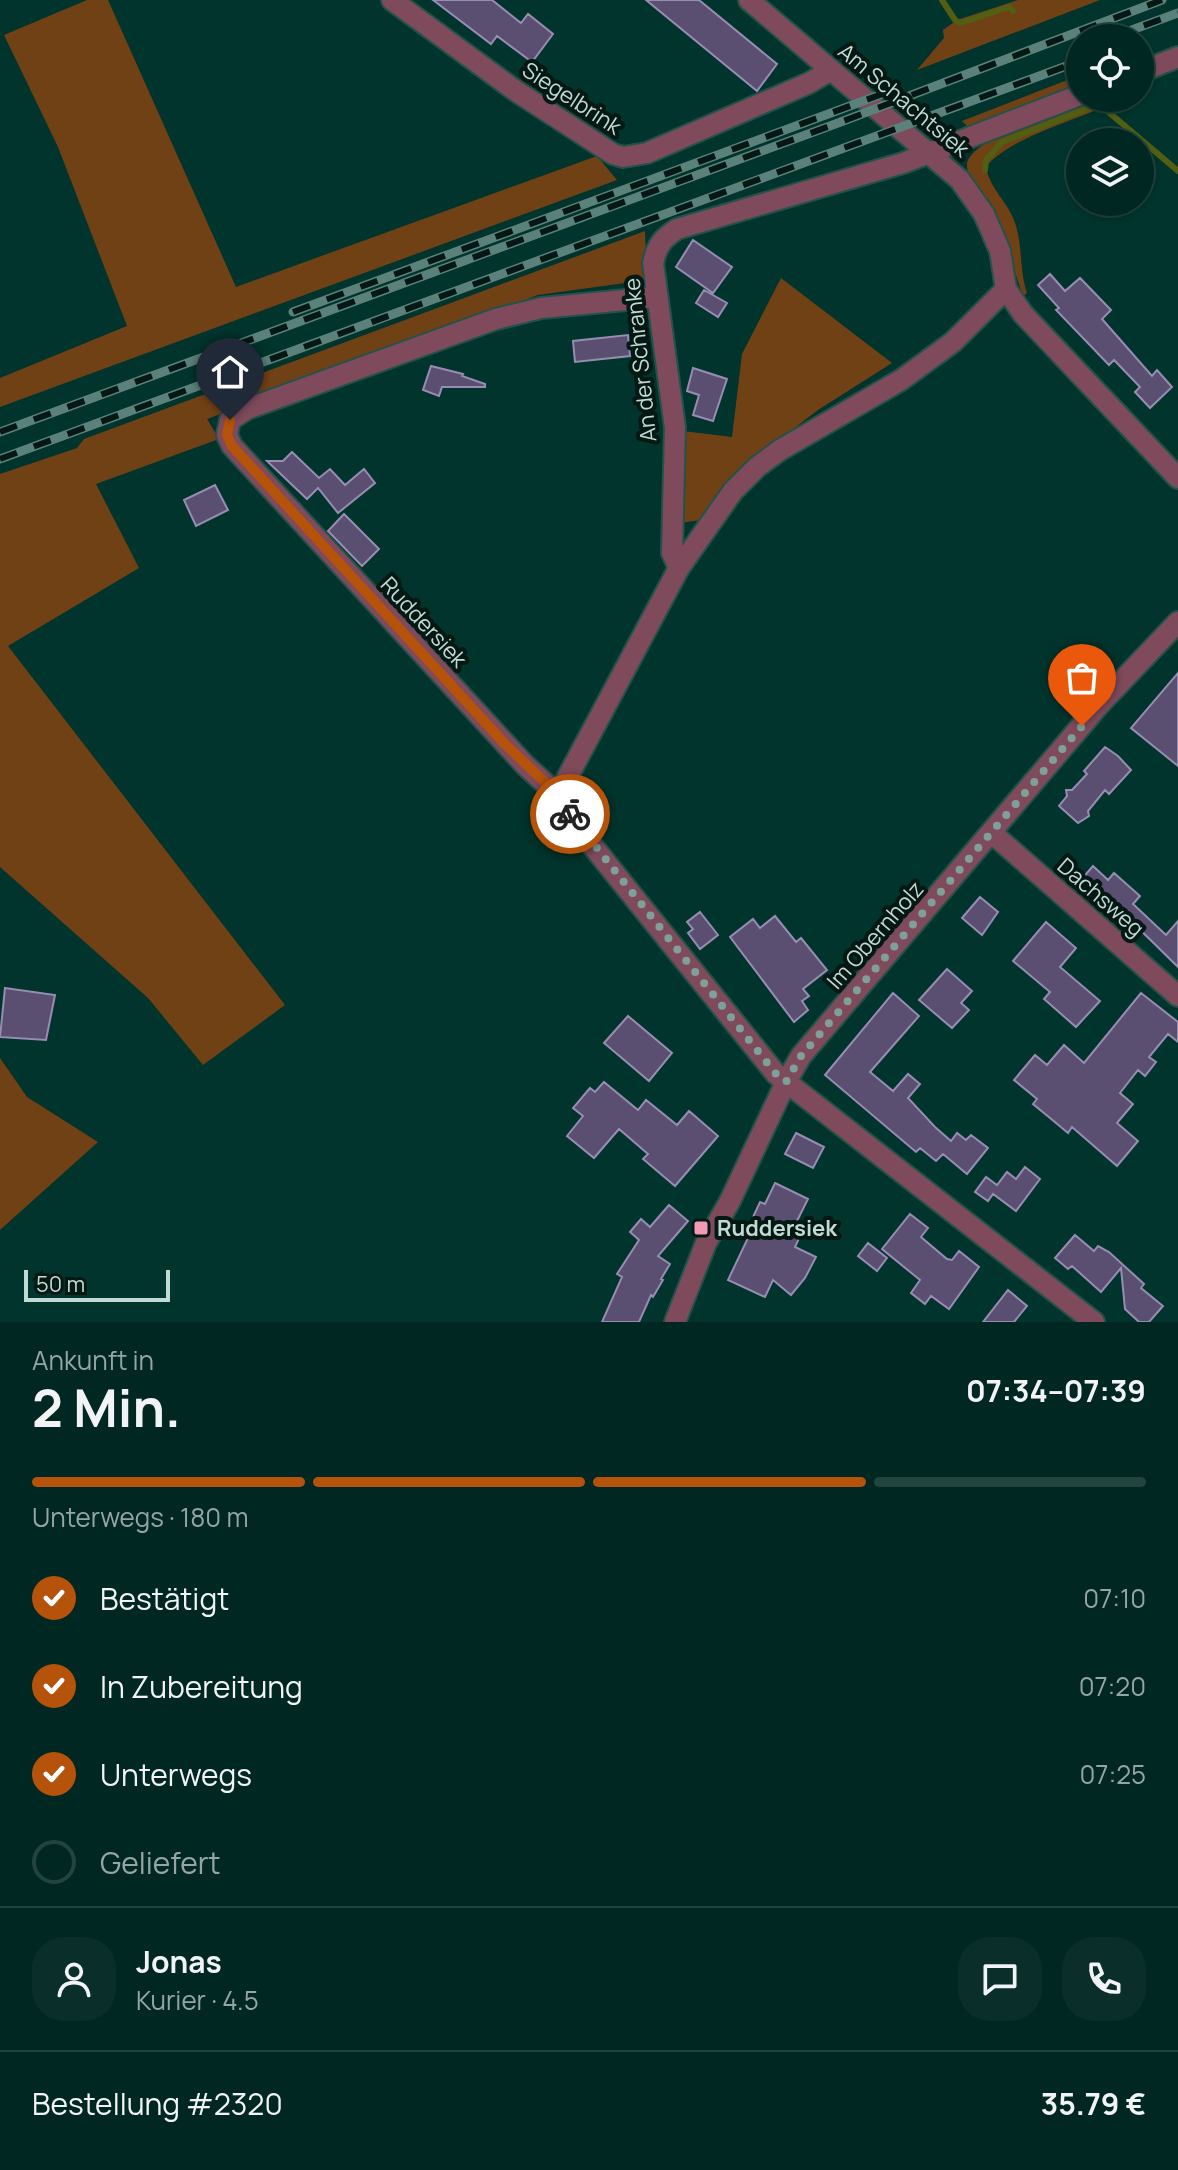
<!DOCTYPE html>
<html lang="de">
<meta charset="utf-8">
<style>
body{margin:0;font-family:Manrope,sans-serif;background:#0a2f2a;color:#f1f3f6;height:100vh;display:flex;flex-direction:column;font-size:30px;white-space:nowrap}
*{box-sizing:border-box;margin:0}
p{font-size:26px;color:#95a5a5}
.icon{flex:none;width:44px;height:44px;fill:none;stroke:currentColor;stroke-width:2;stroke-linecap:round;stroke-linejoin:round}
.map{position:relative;height:1322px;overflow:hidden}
.drawer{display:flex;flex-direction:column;background:#002721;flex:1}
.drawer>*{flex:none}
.controls{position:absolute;left:1066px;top:24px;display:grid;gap:16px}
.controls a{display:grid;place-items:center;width:88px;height:88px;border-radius:50%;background:#002721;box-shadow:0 2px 6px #0004,0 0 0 2px #22443f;font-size:40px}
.scale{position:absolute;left:24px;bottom:20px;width:146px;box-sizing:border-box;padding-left:8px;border:4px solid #c2dad4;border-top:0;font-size:22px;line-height:28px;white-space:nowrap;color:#c2dad4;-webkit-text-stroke:6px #051814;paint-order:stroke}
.pin{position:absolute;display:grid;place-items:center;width:68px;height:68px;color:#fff;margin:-82px -34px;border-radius:50% 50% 50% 0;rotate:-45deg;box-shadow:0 0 8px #0007}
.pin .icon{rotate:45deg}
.courier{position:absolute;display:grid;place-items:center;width:80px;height:80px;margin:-40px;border:6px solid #b45309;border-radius:50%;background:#fff;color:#222;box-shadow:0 2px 10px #0007}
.headline em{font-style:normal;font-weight:700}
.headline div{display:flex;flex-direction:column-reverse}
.headline{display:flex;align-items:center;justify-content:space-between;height:136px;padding:0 32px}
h1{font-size:52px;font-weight:700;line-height:60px}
.bar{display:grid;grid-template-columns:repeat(4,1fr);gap:12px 8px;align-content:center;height:96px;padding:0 32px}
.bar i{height:10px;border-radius:6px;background:#22443f}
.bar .current{background:#b45309}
.bar p{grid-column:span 4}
.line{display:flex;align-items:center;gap:20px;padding:0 32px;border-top:2px solid #22443f}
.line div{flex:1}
.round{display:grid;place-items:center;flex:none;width:84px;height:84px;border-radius:32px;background:#0a2f2a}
ol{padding:0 32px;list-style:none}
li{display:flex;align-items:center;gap:24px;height:88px}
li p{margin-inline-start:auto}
li .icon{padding:8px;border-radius:50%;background:#b45309;color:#fff;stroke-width:4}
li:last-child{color:#95a5a5}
li i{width:44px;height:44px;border:4px solid #22443f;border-radius:50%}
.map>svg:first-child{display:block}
.green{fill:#714116}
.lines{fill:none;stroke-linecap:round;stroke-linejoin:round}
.stream{stroke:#525f12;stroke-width:6}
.building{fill:#5a4f70;stroke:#978cb1;stroke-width:2}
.street-casing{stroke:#23524a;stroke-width:24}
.street{stroke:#7f4b5c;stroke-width:20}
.rail-casing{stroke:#5a817a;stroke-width:9}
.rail{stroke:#051814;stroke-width:6;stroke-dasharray:18;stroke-linecap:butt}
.done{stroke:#7ea099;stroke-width:8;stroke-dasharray:0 14.4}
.route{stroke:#b45309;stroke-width:10}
.poi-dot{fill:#f09ab6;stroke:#051814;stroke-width:3}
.labels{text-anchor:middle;stroke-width:8;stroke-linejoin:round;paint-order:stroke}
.street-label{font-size:22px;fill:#c2dad4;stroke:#051814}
.poi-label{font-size:22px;font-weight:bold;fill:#c2dad4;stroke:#051814;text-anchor:start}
</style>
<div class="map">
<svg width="1178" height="1322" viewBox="0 0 1178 1322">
<rect width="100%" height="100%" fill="#00342c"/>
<path class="green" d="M 87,0 L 108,0 L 236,287 L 597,156 L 617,180 L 0,407 L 0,378 L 127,326 L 58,147 L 4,35 Z
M 1018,0 L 1100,0 L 917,70 L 944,38 L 943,30 L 957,20 Z
M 1080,75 L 1080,87 L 970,129 L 962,121 Z
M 1099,98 L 1126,98 C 1091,115 1008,137 986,167 C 990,190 1008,201 1015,223 C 1023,246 1019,270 1027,293 L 1023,296 C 1011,262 1001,223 982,192 C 977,183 967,178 967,166 C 965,138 1075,107 1099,98 Z
M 645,231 L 647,280 L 538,295 L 207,419 L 219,439 L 96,484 L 139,568 L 8,646 L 285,1005 L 203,1065 L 148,998 L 0,867 L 0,474 L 77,448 L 84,439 Z
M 781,278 L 892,363 L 818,410 L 758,456 L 701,520 L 680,523 L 683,431 L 732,437 L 742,354 Z
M 0,1058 L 27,1097 L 98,1142 L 0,1230 Z"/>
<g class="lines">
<path class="stream" d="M 942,0 L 955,20 L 960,23 L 1009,7 L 1013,11
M 985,170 L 986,160 L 1002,142 L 1099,104 L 1178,171"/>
</g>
<path class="building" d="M 433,0 L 492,0 L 521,23 L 528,14 L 553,34 L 532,62 L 497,36 L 491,44 Z
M 646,0 L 699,0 L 777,64 L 757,91 Z
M 693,240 L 732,267 L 713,293 L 676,267 Z
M 1050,274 L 1065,291 L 1080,278 L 1111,310 L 1102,319 L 1152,376 L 1157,370 L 1172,387 L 1150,408 L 1135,392 L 1140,387 L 1114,360 L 1109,365 L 1056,310 L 1059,308 L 1038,285 Z
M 704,290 L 727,303 L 718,317 L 696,303 Z
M 628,335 L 630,356 L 575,362 L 573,341 Z
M 431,366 L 463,374 L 462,376 L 485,384 L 485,387 L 442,387 L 439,396 L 423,390 Z
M 693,368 L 727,379 L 713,421 L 693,415 L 699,395 L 687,391 Z
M 292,452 L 319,478 L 330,469 L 345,485 L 364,469 L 375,483 L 338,513 L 318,488 L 307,499 L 267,461 L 283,461 Z
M 215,485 L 228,510 L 196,526 L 184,500 Z
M 344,514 L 379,549 L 362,566 L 328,531 Z
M 1178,673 L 1178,766 L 1131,728 Z
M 1105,747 L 1118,756 L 1131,770 L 1109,794 L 1105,790 L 1088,811 L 1089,816 L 1078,823 L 1059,806 L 1067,796 L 1066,790 L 1072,790 L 1087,774 L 1084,771 Z
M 1093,866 L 1108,880 L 1114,873 L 1140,896 L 1133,904 L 1166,935 L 1178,921 L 1178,967 L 1124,914 L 1121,917 L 1080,881 Z
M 980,897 L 998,912 L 982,935 L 962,918 Z
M 700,912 L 718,935 L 700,949 L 688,933 L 693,929 L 687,922 Z
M 775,916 L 796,942 L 801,938 L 827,970 L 803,989 L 809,996 L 802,1001 L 808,1010 L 794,1022 L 730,937 L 753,919 L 760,928 Z
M 1046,922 L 1076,948 L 1060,967 L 1100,1001 L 1076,1027 L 1044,999 L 1050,992 L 1013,961 Z
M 947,969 L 972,991 L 961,1003 L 969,1010 L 952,1028 L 919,1000 Z
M 5,988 L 55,995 L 46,1040 L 0,1037 Z
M 893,993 L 919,1016 L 870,1072 L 893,1091 L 908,1074 L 920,1084 L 908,1098 L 935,1127 L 951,1141 L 957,1133 L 966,1140 L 971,1135 L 988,1148 L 967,1174 L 943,1154 L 936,1161 L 920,1148 L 916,1152 L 825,1075 Z
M 1141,993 L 1178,1022 L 1178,1042 L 1168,1034 L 1149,1057 L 1156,1062 L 1145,1076 L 1138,1070 L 1120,1093 L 1133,1104 L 1117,1123 L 1138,1141 L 1117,1166 L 1072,1127 L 1068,1133 L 1050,1118 L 1033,1104 L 1037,1099 L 1014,1080 L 1035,1055 L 1047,1065 L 1064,1045 L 1084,1063 Z
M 628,1016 L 672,1053 L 649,1081 L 604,1043 Z
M 604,1082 L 638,1110 L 646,1100 L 677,1125 L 689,1111 L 718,1136 L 675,1186 L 643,1159 L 648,1154 L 619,1129 L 594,1158 L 567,1136 L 583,1116 L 573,1108 L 590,1088 L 595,1092 Z
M 796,1133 L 824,1147 L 813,1168 L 785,1154 Z
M 1025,1167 L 1040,1179 L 1016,1211 L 993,1194 L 988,1201 L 975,1192 L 986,1177 L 997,1185 L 1007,1172 L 1016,1179 Z
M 775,1183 L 808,1199 L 795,1225 L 803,1230 L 795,1247 L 816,1257 L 805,1278 L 791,1295 L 773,1280 L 765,1297 L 728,1280 L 757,1219 L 753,1217 L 760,1202 L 765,1204 Z
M 669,1205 L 688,1221 L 658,1256 L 670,1264 L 661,1279 L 663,1280 L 653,1297 L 651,1295 L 639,1322 L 602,1322 L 622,1277 L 617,1274 L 639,1240 L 630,1232 L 641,1219 L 650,1227 Z
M 910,1214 L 928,1228 L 921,1237 L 947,1259 L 952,1260 L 959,1251 L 979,1267 L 949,1309 L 931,1296 L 925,1304 L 911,1293 L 920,1280 L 882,1249 Z
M 1075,1235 L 1094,1251 L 1098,1246 L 1109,1252 L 1144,1284 L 1141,1288 L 1163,1306 L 1149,1322 L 1139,1322 L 1125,1309 L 1121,1268 L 1101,1292 L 1072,1266 L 1068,1269 L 1055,1258 Z
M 868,1243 L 887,1258 L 877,1271 L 858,1256 Z
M 1008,1290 L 1027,1306 L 1014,1322 L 983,1322 Z"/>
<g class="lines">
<defs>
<path id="street" d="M 392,0 L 516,91 L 613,154 L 623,157 L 647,153 L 809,83 L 831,70
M 749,0 L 960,180 L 984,214 L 1000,251 L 1006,289 L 1023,314 L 1178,478
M 1140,72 L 1178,57
M 657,297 L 541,308 L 496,319 L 247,409 L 230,420 L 227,435 L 232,446 L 525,765 L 558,795 L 583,834 L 776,1074 L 1094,1322
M 679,568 L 672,553 L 675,428 L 653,263 C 657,245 662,239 677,229 L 903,163 L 1080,95
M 558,795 L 679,568 L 733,491 L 757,467 L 780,450 L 901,380 L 953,342 L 1006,289
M 993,834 L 1178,996
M 675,1322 L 706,1243 L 730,1201 L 786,1082 L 801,1056 L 1099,705 L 1178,622"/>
</defs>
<use href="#street" class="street-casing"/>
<use href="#street" class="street"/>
<defs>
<path id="rail" d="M 1110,38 L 1178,13
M 293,312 L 893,90
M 0,432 L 838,123 L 1162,0
M 0,459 L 1080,61"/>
</defs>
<use href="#rail" class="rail-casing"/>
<use href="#rail" class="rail"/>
</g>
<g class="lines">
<path class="done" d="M 570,814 L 776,1074 L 786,1082 L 801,1056 L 1082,726"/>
<path class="route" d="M 230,420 L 227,435 L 232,446 L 505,744 L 558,795 L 570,814"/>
</g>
<rect class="poi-dot" x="693" y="1220" width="16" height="16" rx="4"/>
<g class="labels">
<g class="street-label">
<text transform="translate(572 98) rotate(33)" y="8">Siegelbrink</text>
<text transform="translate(904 100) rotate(40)" y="8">Am Schachtsiek</text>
<text transform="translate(640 360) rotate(-96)" y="8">An der Schranke</text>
<text transform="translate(424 622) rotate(47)" y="8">Ruddersiek</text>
<text transform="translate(1101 897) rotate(41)" y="8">Dachsweg</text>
<text transform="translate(875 935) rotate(-49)" y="8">Im Obernholz</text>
</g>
<g class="poi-label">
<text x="717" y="1236">Ruddersiek</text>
</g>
</g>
</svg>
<div class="controls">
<a><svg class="icon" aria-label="locate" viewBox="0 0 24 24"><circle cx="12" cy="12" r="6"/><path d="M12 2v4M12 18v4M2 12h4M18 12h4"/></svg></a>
<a><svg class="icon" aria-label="layers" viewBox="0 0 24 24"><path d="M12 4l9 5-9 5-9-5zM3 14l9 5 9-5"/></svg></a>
</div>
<div class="scale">50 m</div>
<div class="pin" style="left:1082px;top:726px;background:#ea580c"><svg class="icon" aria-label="bag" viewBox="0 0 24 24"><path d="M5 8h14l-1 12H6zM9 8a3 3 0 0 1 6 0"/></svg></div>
<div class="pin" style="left:230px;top:420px;background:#1f2937"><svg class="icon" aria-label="home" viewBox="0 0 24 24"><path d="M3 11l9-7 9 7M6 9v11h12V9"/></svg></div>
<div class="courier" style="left:570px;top:814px"><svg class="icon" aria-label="bike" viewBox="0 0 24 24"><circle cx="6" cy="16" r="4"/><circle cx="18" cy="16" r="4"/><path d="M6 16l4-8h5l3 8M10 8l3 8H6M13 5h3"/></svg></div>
</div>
<section class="drawer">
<div class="headline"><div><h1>2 Min.</h1><p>Ankunft in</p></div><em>07:34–07:39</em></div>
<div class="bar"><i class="current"></i><i class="current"></i><i class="current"></i><i></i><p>Unterwegs · 180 m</p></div>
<ol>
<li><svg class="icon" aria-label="check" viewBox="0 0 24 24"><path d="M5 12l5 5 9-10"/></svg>Bestätigt<p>07:10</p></li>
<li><svg class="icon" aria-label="check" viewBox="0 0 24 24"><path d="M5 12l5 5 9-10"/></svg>In Zubereitung<p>07:20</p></li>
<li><svg class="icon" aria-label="check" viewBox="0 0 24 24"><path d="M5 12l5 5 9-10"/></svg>Unterwegs<p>07:25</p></li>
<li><i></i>Geliefert</li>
</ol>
<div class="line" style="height:144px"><a class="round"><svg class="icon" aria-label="person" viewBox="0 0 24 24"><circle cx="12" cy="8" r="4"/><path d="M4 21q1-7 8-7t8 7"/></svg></a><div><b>Jonas</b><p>Kurier · 4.5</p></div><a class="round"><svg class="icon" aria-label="chat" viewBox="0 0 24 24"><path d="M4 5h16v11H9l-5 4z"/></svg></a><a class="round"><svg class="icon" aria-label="phone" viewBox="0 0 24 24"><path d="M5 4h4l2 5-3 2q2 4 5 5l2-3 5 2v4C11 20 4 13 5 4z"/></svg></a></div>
<div class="line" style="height:104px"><div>Bestellung #2320</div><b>35.79 €</b></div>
</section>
